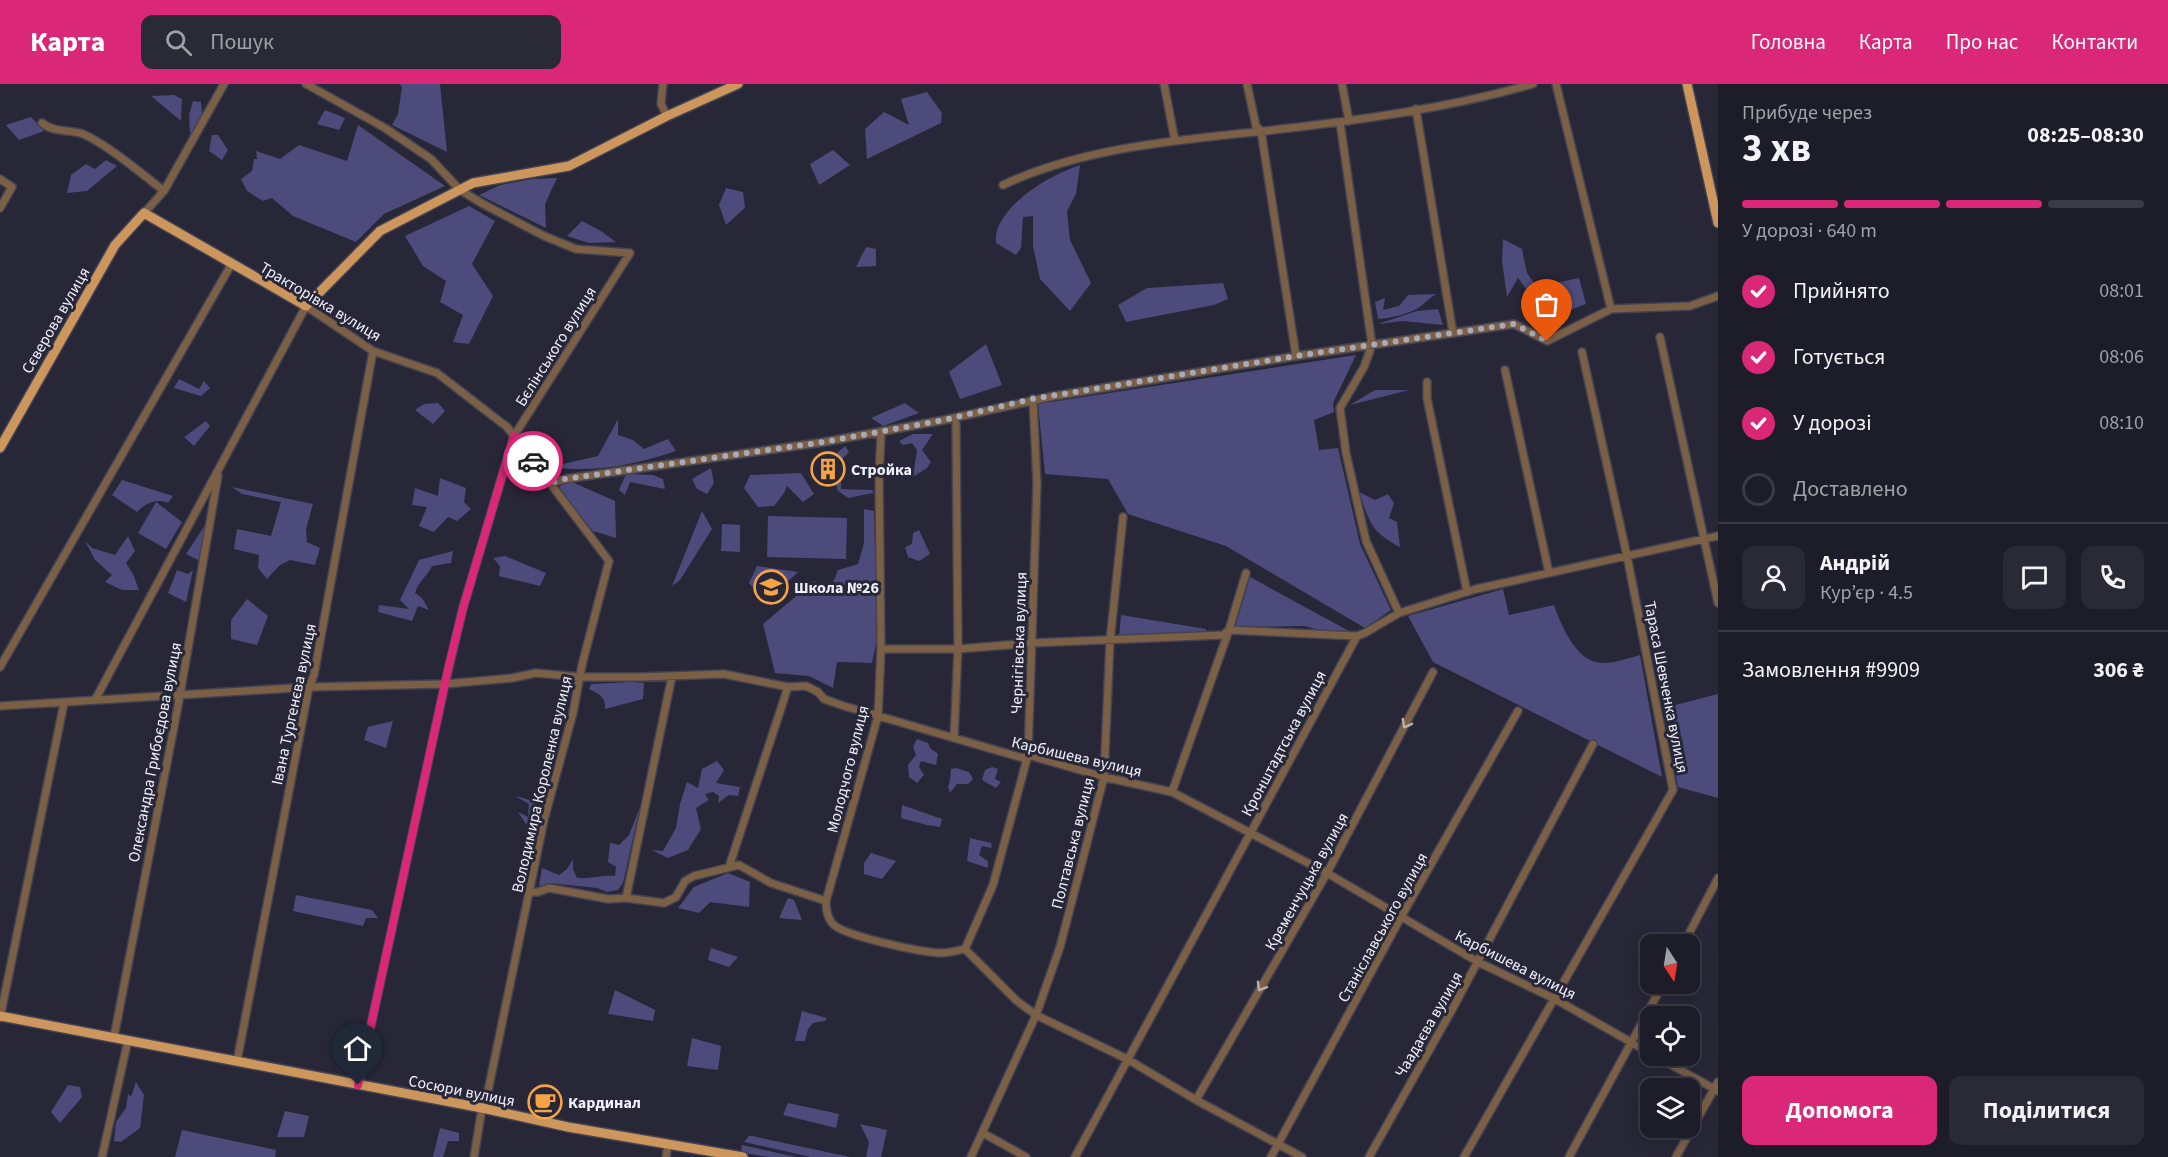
<!DOCTYPE html>
<html lang="uk">
<meta charset="utf-8">
<style>
body{margin:0;font-family:"Source Sans 3",sans-serif;background:#2a2a36;color:#f1f3f6;height:100vh;display:flex;flex-direction:column;font-size:22px;white-space:nowrap}
*{box-sizing:border-box;margin:0}
p{font-size:20px;color:#a0a2a8}
.icon{flex:none;width:33px;height:33px;fill:none;stroke:currentColor;stroke-width:2;stroke-linecap:round;stroke-linejoin:round}
.map{position:relative;flex:1;overflow:hidden}
.drawer{display:flex;flex-direction:column;background:#1d1d2a;width:450px}
.drawer>*{flex:none}
.needle{width:39px;rotate:168deg}
.controls{position:absolute;left:1640px;top:850px;display:grid;gap:12px}
.controls a{display:grid;place-items:center;width:60px;height:60px;border-radius:12px;background:#1d1d2a;box-shadow:0 3px 15px #0003,0 0 0 2px #3b3b47;font-size:30px}
.pin{position:absolute;display:grid;place-items:center;width:51px;height:51px;color:#fff;margin:-62px -26px;border-radius:50% 50% 50% 0;rotate:-45deg;box-shadow:0 0 6px #0007}
.pin .icon{rotate:45deg}
.courier{position:absolute;display:grid;place-items:center;width:60px;height:60px;margin:-30px;border:4px solid #db2777;border-radius:50%;background:#fff;color:#222;box-shadow:0 2px 8px #0007}
.overview em{font-style:normal;font-weight:700}
.overview div{display:flex;flex-direction:column-reverse}
.overview{display:flex;align-items:center;justify-content:space-between;height:102px;padding:0 24px}
h1{font-size:39px;font-weight:700;line-height:45px}
.bar{display:grid;grid-template-columns:repeat(4,1fr);gap:9px 6px;align-content:center;height:72px;padding:0 24px}
.bar i{height:8px;border-radius:4px;background:#3b3b47}
.bar .on{background:#db2777}
.bar p{grid-column:span 4}
.line{display:flex;align-items:center;gap:15px;padding:0 24px;border-top:2px solid #3b3b47}
.line div{flex:1}
.round{display:grid;place-items:center;flex:none;width:63px;height:63px;border-radius:12px;background:#2a2a36}
ol{padding:0 24px;list-style:none}
li{display:flex;align-items:center;gap:18px;height:66px}
li p{margin-inline-start:auto}
li .icon{padding:6px;border-radius:50%;background:#db2777;color:#fff;stroke-width:4}
li:last-child{color:#a0a2a8}
li i{width:33px;height:33px;border:3px solid #3b3b47;border-radius:50%}
.cta{display:flex;gap:12px;margin-top:auto;padding:12px 24px}
.cta a{flex:1;height:69px;border-radius:12px;background:#db2777;color:#fff;font-size:24px;font-weight:700;line-height:69px;text-align:center}
.cta a+a{background:#2a2a36;color:#f1f3f6}
header{display:flex;align-items:center;gap:36px;box-sizing:border-box;height:84px;padding:0 30px;background:#db2777;color:#fff}
header strong{font-size:28px}
nav{display:flex;gap:33px;margin-inline-start:auto;font-size:21px}
.search{width:420px;height:54px;background:#2a2a36;display:flex;align-items:center;gap:15px;box-sizing:border-box;padding:0 21px;border-radius:12px;color:#a0a2a8;font-size:22px}
main{display:flex;flex:1;min-height:0}
.map>svg:first-child{display:block}
.green{fill:#4c4b7c}
.lines{fill:none;stroke-linecap:round;stroke-linejoin:round}
.minor-casing{stroke:#434353;stroke-width:10}
.major-casing{stroke:#434353;stroke-width:12}
.minor{stroke:#7b6046;stroke-width:7}
.major{stroke:#cc965d;stroke-width:9}
.oneway{stroke:#bbb0aa}
.done{stroke:#aaaab7;stroke-width:6;stroke-dasharray:0 10.8}
.route{stroke:#db2777;stroke-width:8}
.labels{text-anchor:middle;stroke-width:6;stroke-linejoin:round;paint-order:stroke}
.street-label{font-size:16px;fill:#f0f1fc;stroke:#272738}
.poi-label{font-size:16px;font-weight:bold;fill:#f0f1fc;stroke:#272738;text-anchor:start}
</style>
<header>
<strong>Карта</strong>
<div class="search"><svg class="icon" aria-label="search" viewBox="0 0 24 24"><circle cx="10" cy="10" r="6"/><path d="M15 15l6 6"/></svg>Пошук</div>
<nav><a>Головна</a><a>Карта</a><a>Про нас</a><a>Контакти</a></nav>
</header>
<main>
<div class="map">
<svg width="1718" height="1073" viewBox="0 0 1718 1073">
<rect width="100%" height="100%" fill="#272738"/>
<path class="green" d="M 400,0 L 440,0 L 447,68 L 392,41 L 398,30 L 402,3 Z
M 927,8 L 942,29 L 941,39 L 867,75 L 865,45 L 884,28 L 909,41 L 901,15 Z
M 174,11 L 182,15 L 181,37 L 151,12 Z
M 193,17 L 201,18 L 202,31 L 190,51 L 189,31 Z
M 325,26 L 345,34 L 339,46 L 317,40 Z
M 31,33 L 44,47 L 19,56 L 6,41 Z
M 358,41 L 445,102 L 384,130 L 356,158 L 293,132 L 272,114 L 263,117 L 247,107 L 241,95 L 252,87 L 254,75 L 257,75 L 256,67 L 280,75 L 299,61 L 347,77 Z
M 212,51 L 218,51 L 228,66 L 222,76 L 209,67 Z
M 833,66 L 850,81 L 819,101 L 810,80 Z
M 106,76 L 117,82 L 87,107 L 67,109 L 71,91 L 86,80 L 95,85 Z
M 1080,81 L 1076,110 L 1067,127 L 1070,156 L 1091,199 L 1070,227 L 1040,195 L 1033,162 L 1033,132 L 1023,133 L 1021,164 L 1016,171 L 996,159 C 996,153 996,146 999,141 C 1014,112 1051,91 1080,81 Z
M 557,94 L 545,120 L 546,144 L 479,111 L 500,101 L 533,95 Z
M 726,104 L 743,108 L 745,124 L 726,141 L 719,121 Z
M 469,122 L 495,137 L 472,180 L 493,212 L 469,260 L 453,258 L 463,231 L 440,218 L 446,197 L 423,182 L 405,152 Z
M 582,137 L 601,147 L 616,158 L 589,159 L 567,152 Z
M 1503,155 L 1522,165 L 1527,189 L 1537,203 L 1579,194 L 1586,220 L 1560,230 L 1538,221 L 1518,194 L 1507,213 L 1502,177 Z
M 866,163 L 876,165 L 876,182 L 856,183 Z
M 1223,199 L 1228,215 L 1214,221 L 1126,238 L 1118,221 L 1147,204 Z
M 1437,210 C 1430,213 1427,217 1421,222 C 1411,230 1391,234 1378,235 L 1375,218 L 1385,214 L 1383,226 L 1399,222 L 1408,211 Z
M 1438,225 L 1443,241 L 1403,237 L 1378,240 L 1417,227 Z
M 986,260 L 1002,301 L 960,315 L 949,288 Z
M 1356,271 L 1333,319 L 1334,328 L 1314,336 L 1319,366 L 1338,364 L 1360,460 L 1391,526 L 1365,544 L 1226,462 L 1128,430 L 1108,395 L 1045,390 L 1038,320 Z
M 179,295 L 199,305 L 204,297 L 210,304 L 201,312 L 174,304 Z
M 1375,306 L 1409,306 L 1350,321 Z
M 438,319 L 445,327 L 433,340 L 415,326 L 424,320 Z
M 905,319 L 919,329 L 883,342 L 871,334 Z
M 618,335 L 618,351 L 633,356 L 644,365 L 668,355 L 676,367 C 636,381 593,389 550,383 L 598,372 Z
M 206,337 L 210,342 L 194,362 L 184,353 Z
M 913,350 L 933,350 L 922,366 L 931,378 L 927,384 L 913,393 L 917,366 L 912,359 L 903,361 L 899,357 Z
M 845,362 L 849,368 L 841,376 L 841,405 L 873,406 L 873,409 L 848,414 L 837,406 L 836,370 Z
M 711,384 L 714,399 L 707,410 L 697,405 L 692,395 Z
M 801,389 L 814,410 L 803,418 L 787,402 L 784,409 L 774,422 L 758,423 L 744,404 L 750,391 Z
M 626,390 L 653,391 L 663,395 L 665,405 L 630,398 L 625,411 L 619,406 Z
M 440,394 L 466,404 L 464,418 L 471,425 L 457,437 L 448,433 L 434,448 L 419,442 L 427,423 L 412,421 L 415,404 L 438,412 Z
M 565,395 L 615,417 L 616,454 L 593,447 L 558,406 Z
M 122,396 L 173,412 L 168,419 C 156,414 146,419 137,428 L 112,411 Z
M 232,403 L 313,420 L 306,445 L 307,458 L 320,464 L 315,481 L 290,476 L 280,481 L 267,495 L 258,484 L 259,471 L 234,465 L 237,445 L 271,452 L 281,418 L 242,410 Z
M 1359,408 L 1375,416 L 1388,410 L 1394,419 L 1389,434 L 1397,438 L 1400,463 C 1370,447 1370,439 1359,408 Z
M 156,418 L 182,438 L 166,465 L 138,449 Z
M 864,425 L 874,427 L 877,555 L 872,579 L 837,578 L 833,604 L 809,592 L 775,589 L 763,540 L 814,497 L 830,506 L 838,486 L 858,480 L 864,459 Z
M 702,427 L 712,445 L 680,496 L 672,502 Z
M 768,432 L 847,434 L 846,475 L 767,473 Z
M 207,438 L 200,477 L 186,470 Z
M 722,440 L 740,441 L 740,468 L 721,467 Z
M 919,446 L 930,470 L 919,477 L 908,473 L 905,463 L 912,460 L 913,449 Z
M 128,452 L 135,467 L 126,479 L 133,490 L 139,506 L 122,506 L 105,498 L 112,491 L 95,476 L 85,457 L 92,464 L 115,471 Z
M 453,467 L 451,479 L 432,482 C 427,493 419,496 415,509 L 422,514 L 429,526 L 418,522 L 412,537 L 378,528 L 379,521 L 409,525 L 400,516 L 419,476 Z
M 505,472 L 546,489 L 540,502 L 499,492 L 500,482 L 493,474 Z
M 757,482 L 798,488 L 766,518 L 749,499 Z
M 177,486 L 188,490 L 193,486 L 186,518 L 168,509 Z
M 1250,493 L 1349,547 L 1328,548 L 1304,542 L 1235,543 Z
M 1503,505 L 1509,531 L 1554,521 C 1561,541 1577,580 1603,579 C 1615,579 1629,574 1640,571 L 1662,693 L 1433,578 L 1408,532 Z
M 247,515 L 268,532 L 257,561 L 231,555 L 231,536 Z
M 1121,531 L 1206,545 L 1206,549 L 1119,553 Z
M 630,598 L 644,599 L 643,615 L 605,625 C 606,613 599,610 589,605 L 591,600 Z
M 1718,610 L 1718,714 L 1678,703 L 1664,624 Z
M 393,637 L 386,664 L 364,656 L 368,643 Z
M 917,655 L 928,659 L 930,664 L 938,670 L 936,681 L 921,677 L 919,683 L 924,691 L 917,699 L 909,693 L 908,681 L 916,671 L 913,663 Z
M 717,677 L 724,686 L 716,699 L 740,703 L 738,712 L 729,711 L 718,719 L 719,712 L 713,708 L 705,710 L 709,716 L 696,724 L 701,745 L 688,766 L 668,774 L 652,766 L 663,767 L 676,744 L 680,720 L 687,698 L 698,704 L 702,685 Z
M 992,683 L 998,685 L 995,695 L 1001,698 L 996,704 L 982,696 L 985,686 Z
M 956,684 L 969,688 L 973,695 L 968,700 L 957,700 L 950,709 L 948,703 L 950,696 L 951,685 Z
M 515,712 L 541,719 L 535,744 L 526,740 L 518,728 L 528,733 L 529,720 Z
M 902,721 L 942,735 L 940,743 L 927,741 L 901,734 Z
M 640,723 L 623,799 L 618,806 L 607,808 L 597,804 L 550,799 L 539,802 L 542,784 L 559,791 L 567,785 L 573,775 L 573,785 L 577,794 C 590,795 602,791 615,792 L 616,783 L 608,778 L 610,759 L 619,761 L 629,751 Z
M 970,754 L 991,759 L 992,764 L 982,762 L 979,771 L 988,777 L 988,784 L 967,777 Z
M 871,769 L 896,777 L 882,795 L 864,790 L 864,779 Z
M 728,789 L 750,798 L 749,823 L 710,818 L 699,829 L 678,824 L 694,803 Z
M 296,811 L 372,826 L 378,834 L 366,834 L 363,842 L 293,827 Z
M 788,814 L 794,816 L 802,836 L 779,834 Z
M 711,864 L 738,873 L 729,883 L 708,876 Z
M 615,906 L 655,926 L 653,937 L 608,930 Z
M 802,927 L 827,934 L 825,937 L 813,939 L 808,945 L 805,957 L 795,957 Z
M 692,954 L 721,962 L 718,986 L 687,982 Z
M 136,998 L 144,1011 L 140,1044 L 121,1058 L 114,1057 L 116,1038 L 126,1024 L 128,1010 L 131,1013 Z
M 68,1001 L 80,1003 L 82,1013 L 60,1039 L 51,1028 Z
M 788,1019 L 839,1030 L 836,1044 L 783,1031 Z
M 285,1027 L 309,1032 L 304,1053 L 277,1053 Z
M 860,1040 L 887,1046 L 881,1073 L 866,1073 L 869,1058 Z
M 440,1044 L 459,1049 L 459,1057 L 448,1057 L 443,1073 L 433,1073 Z
M 182,1046 L 276,1066 L 275,1073 L 175,1073 Z
M 749,1052 L 752,1052 L 850,1073 L 811,1073 L 744,1058 Z
M 742,1061 L 796,1073 L 769,1073 L 744,1069 L 741,1067 Z"/>
<g class="lines">
<defs>
<path id="minor" d="M 306,0 L 385,44 L 431,75 L 460,106 L 483,120 L 544,152 L 576,165 L 630,169 L 514,352 L 463,524 L 445,600 L 358,1001
M 663,0 L 661,20 L 667,32
M 1164,0 L 1175,57
M 1247,0 L 1256,42 L 1261,47 L 1296,272
M 1342,0 L 1349,37
M 1556,0 L 1611,225
M 1416,25 L 1453,249
M 42,39 C 54,49 69,45 83,50 C 108,61 142,90 164,107
M 0,95 L 12,103 L 0,124
M 1003,101 C 1086,62 1183,56 1273,46 C 1361,36 1449,24 1533,0
M 144,129 L 164,107 L 224,0
M 1660,253 L 1718,519
M 1505,286 L 1549,489
M 1427,298 L 1427,314 L 1467,508
M 1399,529 L 1476,505 L 1718,452
M 881,565 L 958,565 L 1032,559 L 1223,551 L 1229,546 L 1357,552
M 0,583 L 231,181
M 95,616 L 306,222 L 373,267 L 437,289 L 507,343 L 550,399 L 565,395 L 824,358 L 944,336 L 1054,312 L 1296,272 L 1514,240 L 1547,257 L 1611,225 L 1690,222 L 1718,212
M 0,622 L 309,603 L 445,600 L 512,594 L 536,589 L 580,593 L 641,593 L 724,590 L 788,603 L 806,602 L 818,608 L 824,615 L 844,622 L 1023,674 L 1028,671 L 1104,693 L 1172,708 L 1327,789 L 1478,878 L 1555,915 L 1650,969
M 954,654 L 958,565 L 956,340
M 1172,708 L 1229,546 L 1246,489
M 729,783 L 788,603
M 529,808 L 538,808 L 549,804 L 608,815 L 626,814 L 664,819 L 676,813 L 685,797 L 694,792 L 739,781 L 771,799 L 826,817 C 826,825 827,833 832,839 C 841,852 925,869 942,869 C 950,869 958,866 965,865
M 626,814 L 672,592
M 826,817 L 878,632 L 881,565 L 879,391 L 881,351 L 874,349
M 1683,861 L 1718,794
M 965,865 L 993,801 L 1028,671 L 1037,400 L 1033,315
M 965,865 L 1017,917 L 1036,931 L 1127,975 L 1196,1016 L 1302,1073
M 0,934 L 64,619
M 114,953 L 178,622 L 218,392
M 1655,972 L 1718,1007
M 237,977 L 309,603 L 314,591 L 373,267
M 1196,1016 L 1327,789 L 1433,588
M 983,1049 L 1026,1073
M 102,1073 L 128,956
M 474,1073 L 482,1024 L 487,1012 L 544,736 L 573,629 L 582,581 L 609,477 L 550,399
M 666,1073 L 668,1060
M 971,1073 L 1036,931 L 1060,863 L 1104,693 L 1110,557 L 1123,433
M 1075,1073 L 1357,552 L 1365,549 L 1399,529 L 1366,457 L 1346,369 L 1340,324 L 1364,283 L 1372,261 L 1340,38
M 1271,1073 L 1401,833 L 1518,627
M 1369,1073 L 1453,924 L 1593,660
M 1464,1073 L 1673,706 L 1627,472 L 1582,268
M 1569,1073 L 1663,900
M 1676,1073 L 1718,998"/>
<path id="major" d="M 1687,0 L 1718,139
M 0,364 L 115,161 L 144,129 L 306,222 L 380,147 L 473,99 L 569,82 L 667,32 L 738,0
M 0,932 L 482,1024 L 568,1043 L 743,1073"/>
</defs>
<use href="#minor" class="minor-casing"/>
<use href="#major" class="major-casing"/>
<use href="#minor" class="minor"/>
<use href="#major" class="major"/>
</g>
<defs><path id="oneway-chevron" d="M-2-3.5L2.5 0L-2 3.5" fill="none" stroke-width="1.6" stroke-linecap="round" stroke-linejoin="round" transform="scale(1.5)"/></defs>
<g class="oneway">
<use href="#oneway-chevron" transform="translate(1406 640) rotate(118)"/>
<use href="#oneway-chevron" transform="translate(1261 903) rotate(120)"/>
</g>
<g class="lines">
<path class="done" d="M 533,377 L 550,399 L 565,395 L 824,358 L 944,336 L 1032,315 L 1296,272 L 1514,240 L 1547,257"/>
<path class="route" d="M 358,1001 L 449,581 L 463,524 L 514,352 L 533,377"/>
</g>
<defs>
<symbol id="building-ring" viewBox="-11 -11 22 22"><circle r="9.5" fill="#272738" stroke="#f5a345" stroke-width="1.5"/><path d="M-4-6H4V6H1V3H-1V6H-4ZM-2.5-4.3h1.7v1.8h-1.7ZM.8-4.3h1.7v1.8H.8ZM-2.5-1h1.7V.8h-1.7ZM.8-1h1.7V.8H.8Z" fill="#f5a345"/></symbol>
<symbol id="school-ring" viewBox="-11 -11 22 22"><circle r="9.5" fill="#272738" stroke="#f5a345" stroke-width="1.5"/><path d="M0-5L7-2L0 1L-7-2ZM-4 1L0 2.5L4 1V4Q0 6-4 4Z" fill="#f5a345"/></symbol>
<symbol id="cafe-ring" viewBox="-11 -11 22 22"><circle r="9.5" fill="#272738" stroke="#f5a345" stroke-width="1.5"/><path d="M-5.5-4.5H6V0H3Q3 3.5 0 3.5H-2.5Q-5.5 3.5-5.5 0ZM3-3.2v2h1.7v-2ZM-6 4.5H4V6H-6Z" fill="#f5a345"/></symbol>
</defs>
<g fill-rule="evenodd">
<use href="#building-ring" x="809" y="366" width="38" height="38"/>
<use href="#school-ring" x="752" y="484" width="38" height="38"/>
<use href="#cafe-ring" x="526" y="999" width="38" height="38"/>
</g>
<g class="labels">
<g class="street-label">
<text transform="translate(321 217) rotate(31)" y="6">Тракторівка вулиця</text>
<text transform="translate(55 236) rotate(-60)" y="6">Сєверова вулиця</text>
<text transform="translate(555 262) rotate(-58)" y="6">Бєлінського вулиця</text>
<text transform="translate(1018 559) rotate(-88)" y="6">Чернігівська вулиця</text>
<text transform="translate(1667 603) rotate(79)" y="6">Тараса Шевченка вулиця</text>
<text transform="translate(293 620) rotate(-78)" y="6">Івана Тургенєва вулиця</text>
<text transform="translate(1283 659) rotate(-62)" y="6">Кронштадтська вулиця</text>
<text transform="translate(154 668) rotate(-79)" y="6">Олександра Грибоєдова вулиця</text>
<text transform="translate(1077 672) rotate(13)" y="6">Карбишева вулиця</text>
<text transform="translate(847 685) rotate(-76)" y="6">Молодчого вулиця</text>
<text transform="translate(541 700) rotate(-77)" y="6">Володимира Короленка вулиця</text>
<text transform="translate(1072 759) rotate(-76)" y="6">Полтавська вулиця</text>
<text transform="translate(1306 797) rotate(-61)" y="6">Кременчуцька вулиця</text>
<text transform="translate(1382 843) rotate(-61)" y="6">Станіславського вулиця</text>
<text transform="translate(1516 880) rotate(27)" y="6">Карбишева вулиця</text>
<text transform="translate(1428 940) rotate(-60)" y="6">Чаадаєва вулиця</text>
<text transform="translate(462 1006) rotate(11)" y="6">Сосюри вулиця</text>
</g>
<g class="poi-label">
<text x="851" y="391">Стройка</text>
<text x="794" y="509">Школа №26</text>
<text x="568" y="1024">Кардинал</text>
</g>
</g>
</svg>
<div class="controls">
<a><svg class="needle" viewBox="-14 -14 28 28"><path d="M0-13l5 13h-10z" fill="#e53935"/><path d="M0 13l5-13h-10z" fill="#a0a2a8"/></svg></a>
<a><svg class="icon" aria-label="locate" viewBox="0 0 24 24"><circle cx="12" cy="12" r="6"/><path d="M12 2v4M12 18v4M2 12h4M18 12h4"/></svg></a>
<a><svg class="icon" aria-label="layers" viewBox="0 0 24 24"><path d="M12 4l9 5-9 5-9-5zM3 14l9 5 9-5"/></svg></a>
</div>
<div class="pin" style="left:1547px;top:257px;background:#ea580c"><svg class="icon" aria-label="bag" viewBox="0 0 24 24"><path d="M5 8h14l-1 12H6zM9 8a3 3 0 0 1 6 0"/></svg></div>
<div class="pin" style="left:358px;top:1001px;background:#1f2937"><svg class="icon" aria-label="home" viewBox="0 0 24 24"><path d="M3 11l9-7 9 7M6 9v11h12V9"/></svg></div>
<div class="courier" style="left:533px;top:377px"><svg class="icon" aria-label="car" viewBox="0 0 24 24"><path d="M5 17H2v-5l4-1 3-4h7l3 4 3 1v5h-3M9 17h6M6 11h13"/><circle cx="7" cy="17" r="2"/><circle cx="17" cy="17" r="2"/></svg></div>
</div>
<section class="drawer">
<div class="overview"><div><h1>3 хв</h1><p>Прибуде через</p></div><em>08:25–08:30</em></div>
<div class="bar"><i class="on"></i><i class="on"></i><i class="on"></i><i></i><p>У дорозі · 640 m</p></div>
<ol>
<li><svg class="icon" aria-label="check" viewBox="0 0 24 24"><path d="M5 12l5 5 9-10"/></svg>Прийнято<p>08:01</p></li>
<li><svg class="icon" aria-label="check" viewBox="0 0 24 24"><path d="M5 12l5 5 9-10"/></svg>Готується<p>08:06</p></li>
<li><svg class="icon" aria-label="check" viewBox="0 0 24 24"><path d="M5 12l5 5 9-10"/></svg>У дорозі<p>08:10</p></li>
<li><i></i>Доставлено</li>
</ol>
<div class="line" style="height:108px"><a class="round"><svg class="icon" aria-label="person" viewBox="0 0 24 24"><circle cx="12" cy="8" r="4"/><path d="M4 21q1-7 8-7t8 7"/></svg></a><div><b>Андрій</b><p>Кур’єр · 4.5</p></div><a class="round"><svg class="icon" aria-label="chat" viewBox="0 0 24 24"><path d="M4 5h16v11H9l-5 4z"/></svg></a><a class="round"><svg class="icon" aria-label="phone" viewBox="0 0 24 24"><path d="M5 4h4l2 5-3 2q2 4 5 5l2-3 5 2v4C11 20 4 13 5 4z"/></svg></a></div>
<div class="line" style="height:78px"><div>Замовлення #9909</div><b>306 ₴</b></div>
<div class="cta"><a>Допомога</a><a>Поділитися</a></div>
</section>
</main>
